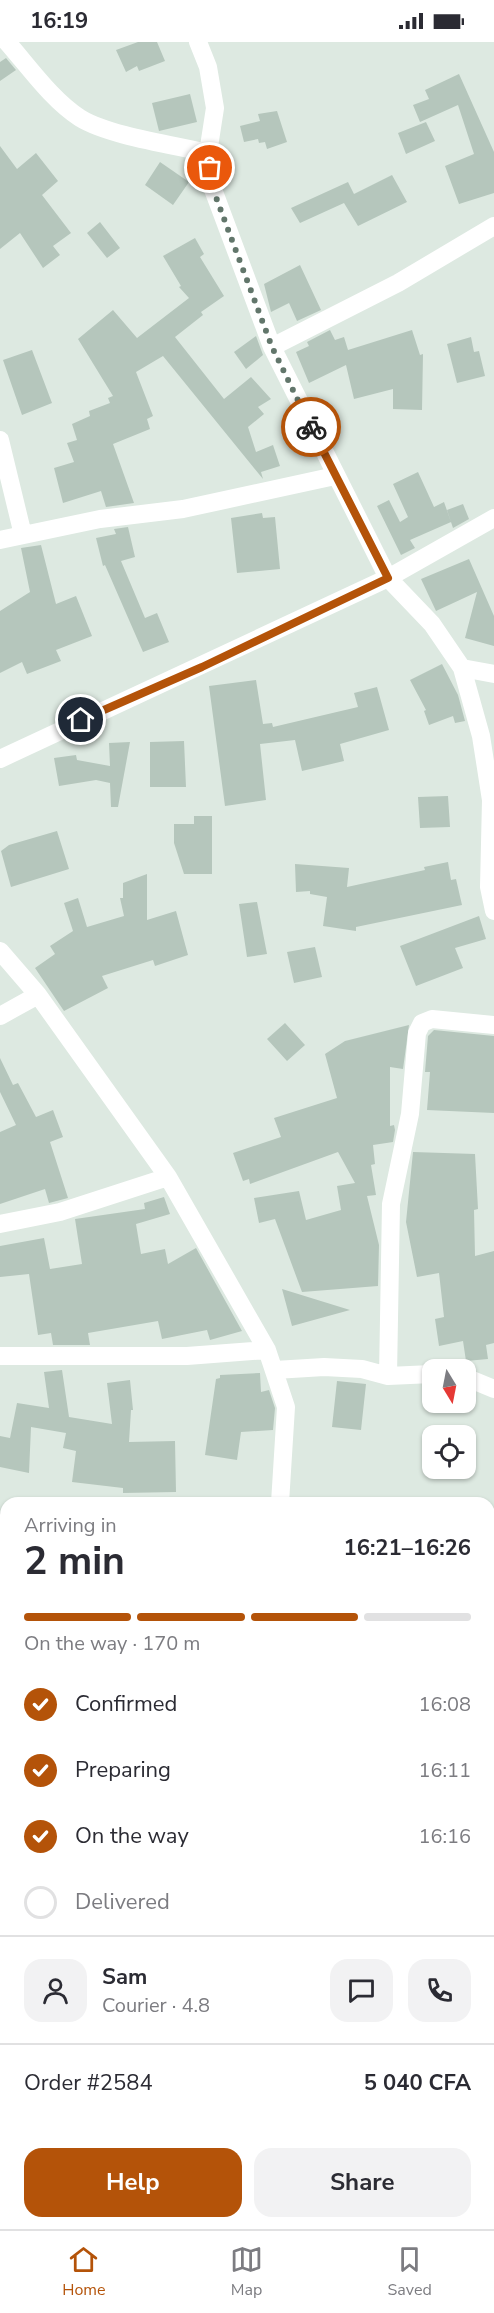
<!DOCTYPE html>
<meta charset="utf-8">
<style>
body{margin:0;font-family:"Nunito Sans",sans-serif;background:#f2f2f3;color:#2b2b33;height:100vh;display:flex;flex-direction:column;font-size:22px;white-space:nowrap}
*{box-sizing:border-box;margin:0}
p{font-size:20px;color:#7c7c81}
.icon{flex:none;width:33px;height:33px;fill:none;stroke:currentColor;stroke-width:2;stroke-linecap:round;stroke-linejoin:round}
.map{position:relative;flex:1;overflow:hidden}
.details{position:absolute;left:0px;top:1455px;width:495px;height:732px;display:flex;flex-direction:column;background:#fff;border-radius:18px 18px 0 0;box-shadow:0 2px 4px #0004}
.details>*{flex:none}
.needle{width:39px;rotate:170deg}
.tools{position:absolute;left:422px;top:1317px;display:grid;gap:12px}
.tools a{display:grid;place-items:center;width:54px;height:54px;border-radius:12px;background:#fff;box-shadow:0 2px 4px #0004;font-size:30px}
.pin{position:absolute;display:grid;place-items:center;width:51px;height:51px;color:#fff;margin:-26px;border:3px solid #fff;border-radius:50%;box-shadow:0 2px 6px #0007}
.courier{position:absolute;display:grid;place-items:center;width:60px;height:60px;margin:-30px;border:4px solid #b45309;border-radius:50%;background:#fff;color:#222;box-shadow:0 2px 8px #0007}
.overview em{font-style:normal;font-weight:700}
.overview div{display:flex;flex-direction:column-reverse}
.overview{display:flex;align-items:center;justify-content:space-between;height:102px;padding:0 24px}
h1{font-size:39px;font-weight:700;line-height:45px}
.bar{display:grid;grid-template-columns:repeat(4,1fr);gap:9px 6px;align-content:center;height:72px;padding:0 24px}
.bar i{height:8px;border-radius:4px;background:#e1e1e2}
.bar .on{background:#b45309}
.bar p{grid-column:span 4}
.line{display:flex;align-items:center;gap:15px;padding:0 24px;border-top:2px solid #e1e1e2}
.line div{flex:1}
.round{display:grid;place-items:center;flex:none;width:63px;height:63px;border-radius:18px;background:#f2f2f3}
ol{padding:0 24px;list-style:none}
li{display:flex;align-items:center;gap:18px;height:66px}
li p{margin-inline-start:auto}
li .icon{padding:6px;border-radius:50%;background:#b45309;color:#fff;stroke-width:4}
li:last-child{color:#7c7c81}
li i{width:33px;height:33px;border:3px solid #e1e1e2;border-radius:50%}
.primary-button{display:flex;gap:12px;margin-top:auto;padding:12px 24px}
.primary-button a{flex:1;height:69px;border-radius:18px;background:#b45309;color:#fff;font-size:24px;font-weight:700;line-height:69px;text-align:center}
.primary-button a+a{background:#f2f2f3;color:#2b2b33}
.status{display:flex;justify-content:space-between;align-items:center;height:42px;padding:0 30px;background:#fff;direction:ltr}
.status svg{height:16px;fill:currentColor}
.dock{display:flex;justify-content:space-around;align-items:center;height:84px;border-top:2px solid #e1e1e2;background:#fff;font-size:16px;color:#7c7c81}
.dock a{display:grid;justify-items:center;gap:3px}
.dock .on{color:#b45309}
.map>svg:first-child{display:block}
.building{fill:#b5c6bc}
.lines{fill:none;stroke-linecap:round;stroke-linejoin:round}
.minor{stroke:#fff;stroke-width:18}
.done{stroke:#62766b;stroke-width:6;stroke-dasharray:0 10.8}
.route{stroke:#b45309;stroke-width:8}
</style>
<div class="status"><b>16:19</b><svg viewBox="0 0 49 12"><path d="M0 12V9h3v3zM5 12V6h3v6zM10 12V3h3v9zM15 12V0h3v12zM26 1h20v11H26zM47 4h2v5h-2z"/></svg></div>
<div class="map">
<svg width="494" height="2187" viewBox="0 0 494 2187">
<rect width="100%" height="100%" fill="#dde9e1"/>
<path class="building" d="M 138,0 L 157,0 L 165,19 L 139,29 L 137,24 L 126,30 L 116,8 Z
M 6,16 L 16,28 L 0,39 L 0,20 Z
M 459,32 L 494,110 L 494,151 L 459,162 L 445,124 L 474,112 L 458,63 L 420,80 L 413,63 L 429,57 L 425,48 Z
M 190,52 L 197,80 L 159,89 L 152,61 Z
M 277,69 L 287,100 L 267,107 L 265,100 L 259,101 L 258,97 L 244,100 L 240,84 L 260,79 L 258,72 Z
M 426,80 L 435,99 L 406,112 L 398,91 Z
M 0,104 L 17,127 L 36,111 L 58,139 L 42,153 L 71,191 L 53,204 L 60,213 L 43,226 L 20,191 L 0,207 Z
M 160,120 L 189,140 L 173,163 L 145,143 Z
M 392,133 L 407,160 L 358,184 L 344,161 L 300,181 L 291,166 L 348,140 L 354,152 Z
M 100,180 L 120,206 L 107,216 L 87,191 Z
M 195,196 L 204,212 L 200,215 L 224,254 L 201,270 L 203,273 L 175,295 L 224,357 L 251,335 L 271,357 L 258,365 L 264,372 L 248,385 L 256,410 L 273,403 L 280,424 L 261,430 L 263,437 L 163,314 L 136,330 L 153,374 L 147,377 L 150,387 L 113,402 L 134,461 L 106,465 L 101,449 L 63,461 L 54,426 L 74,420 L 67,401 L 77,398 L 72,382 L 90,374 L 89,369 L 110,361 L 108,356 L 113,354 L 78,297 L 113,268 L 137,296 L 189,256 L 179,245 L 181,244 L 163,214 Z
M 300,223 L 321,268 L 297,279 L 289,261 L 271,270 L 264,242 Z
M 330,288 L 335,298 L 344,295 L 348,308 L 412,288 L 420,313 L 423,312 L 422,368 L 393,367 L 393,347 L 354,357 L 346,323 L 309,341 L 296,310 L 309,304 L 307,300 Z
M 256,294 L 263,313 L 246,327 L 234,310 Z
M 471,295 L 474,310 L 479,309 L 485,334 L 457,341 L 447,302 Z
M 32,308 L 52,361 L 22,373 L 3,318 Z
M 418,430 L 434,465 L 444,460 L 451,480 L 410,498 L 415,506 L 401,513 L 377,464 L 389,458 L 400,480 L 408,475 L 393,442 Z
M 463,462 L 469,477 L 453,486 L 447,468 Z
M 262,471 L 263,476 L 275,475 L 280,527 L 237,531 L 231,476 Z
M 128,485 L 135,515 L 121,519 L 145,576 L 157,571 L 169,600 L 143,610 L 105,523 L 103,524 L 96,496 L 116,492 L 114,487 Z
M 41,503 L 56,562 L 76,554 L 92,594 L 56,608 L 61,619 L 27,632 L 22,620 L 0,631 L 0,569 L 30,550 L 21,506 Z
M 469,517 L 494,574 L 494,604 L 465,596 L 477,550 L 436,569 L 421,537 Z
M 442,622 L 458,653 L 465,679 L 455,681 L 453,674 L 429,683 L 424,669 L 426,668 L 410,638 Z
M 256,638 L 263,682 L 272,681 L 273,685 L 358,665 L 354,651 L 377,645 L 389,688 L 340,702 L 344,719 L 302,729 L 295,698 L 260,702 L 266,758 L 225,764 L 209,644 Z
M 184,699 L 186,745 L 150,745 L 150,700 Z
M 130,700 L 118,765 L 111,765 L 110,741 L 96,738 L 59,744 L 54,716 L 76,713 L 77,718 L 110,724 L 109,701 Z
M 448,754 L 450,785 L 420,786 L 418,755 Z
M 194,774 L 212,774 L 212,832 L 184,832 L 174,801 L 174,782 L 194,782 Z
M 57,789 L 69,827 L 11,845 L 1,809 L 9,803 Z
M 448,820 L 451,838 L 456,837 L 462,863 L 356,885 L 356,889 L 323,884 L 327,855 L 310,852 L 310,849 L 296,850 L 295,822 L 349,826 L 347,845 L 425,828 L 424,825 Z
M 147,832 L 147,878 L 176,869 L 188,913 L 155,924 L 153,918 L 102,934 L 108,946 L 64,969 L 35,926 L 55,912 L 50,904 L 73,889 L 64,861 L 78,856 L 87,885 L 124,874 L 120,856 L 123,856 L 123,841 Z
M 257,860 L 267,912 L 247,915 L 239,862 Z
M 479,874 L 486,897 L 455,906 L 463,926 L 416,944 L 400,904 Z
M 315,905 L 322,935 L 294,941 L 287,910 Z
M 285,981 L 305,1003 L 287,1019 L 267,997 Z
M 409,983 L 403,1027 L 390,1025 L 390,1084 L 394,1083 L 395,1088 L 393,1100 L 373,1103 L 375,1122 L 371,1123 L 376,1153 L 367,1154 L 379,1203 L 378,1244 L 302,1250 L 275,1177 L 259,1181 L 254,1156 L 299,1149 L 306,1178 L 341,1168 L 337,1144 L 355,1141 L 338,1110 L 250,1142 L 249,1137 L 243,1139 L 233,1111 L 281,1095 L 274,1076 L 337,1056 L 325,1012 L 345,999 Z
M 434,988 L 494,994 L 494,1071 L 427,1068 L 430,1030 L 425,1030 L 428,994 Z
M 0,1016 L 13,1043 L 18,1041 L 36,1075 L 53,1068 L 63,1095 L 50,1100 L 68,1156 L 49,1161 L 45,1147 L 0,1162 L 0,1090 L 16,1083 L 0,1050 Z
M 413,1110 L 475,1112 L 478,1167 L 474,1168 L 475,1214 L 494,1209 L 494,1301 L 486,1303 L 488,1317 L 466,1319 L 463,1299 L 439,1304 L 435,1277 L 444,1275 L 439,1231 L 417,1235 L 406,1180 Z
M 164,1155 L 170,1172 L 136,1182 L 141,1212 L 165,1207 L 168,1222 L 196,1206 L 242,1289 L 210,1298 L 207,1288 L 162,1297 L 158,1279 L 88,1291 L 90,1303 L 53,1303 L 51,1291 L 38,1293 L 29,1232 L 0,1235 L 0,1204 L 44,1196 L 50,1227 L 82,1222 L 75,1177 L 145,1167 L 144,1161 Z
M 282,1247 L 350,1268 L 292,1284 Z
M 62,1328 L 69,1375 L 112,1382 L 107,1341 L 130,1338 L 133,1368 L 131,1368 L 129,1400 L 175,1399 L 176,1450 L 123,1451 L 123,1446 L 72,1440 L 76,1409 L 63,1406 L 66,1391 L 31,1385 L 29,1431 L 0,1425 L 0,1394 L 10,1396 L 17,1361 L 49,1366 L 44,1330 Z
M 260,1331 L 261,1350 L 269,1348 L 275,1366 L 273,1388 L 241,1390 L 237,1418 L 205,1413 L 216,1337 L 220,1336 L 220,1333 Z
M 337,1339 L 366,1342 L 361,1388 L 332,1385 Z"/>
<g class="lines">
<path class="minor" d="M 7,0 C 29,25 52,58 80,76 C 109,94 174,103 208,111
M 198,0 L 208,25 L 215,66 L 208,111 L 211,142 L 272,305 L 388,536 L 432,582 L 462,626 L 481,694 L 491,758 L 489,845 L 494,869
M 272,305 L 398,241 L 494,184
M 0,398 L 23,493
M 0,498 L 100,477 L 183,467 L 335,434
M 462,626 L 494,632
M 0,717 L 388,536 L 494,476
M 0,909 L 38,953 L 168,1135 L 267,1308 L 286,1365 L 280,1461
M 0,974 L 38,953
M 0,1182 L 60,1170 L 168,1135
M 0,1314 L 187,1314 L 267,1308
M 275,1328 L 324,1325 L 362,1327 L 388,1334 L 432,1332
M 388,1334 L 391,1162 L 410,1072 L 417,991 L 422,981 L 432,977 L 494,983
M 465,1335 L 494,1347
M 4,1481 L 6,1493
M 489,1656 L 494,1654
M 489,1807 L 494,1807
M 0,1872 L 6,1872
M 78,2181 L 78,2187
M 229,2187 L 229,2181
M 483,2187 L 484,2181"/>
</g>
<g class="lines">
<path class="done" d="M 210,126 L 211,142 L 272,305 L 311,385"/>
<path class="route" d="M 81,678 L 202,625 L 388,536 L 311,385"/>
</g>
</svg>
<div class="tools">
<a><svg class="needle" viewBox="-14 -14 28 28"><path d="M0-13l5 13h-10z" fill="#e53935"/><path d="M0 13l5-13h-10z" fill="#7c7c81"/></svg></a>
<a><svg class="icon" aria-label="locate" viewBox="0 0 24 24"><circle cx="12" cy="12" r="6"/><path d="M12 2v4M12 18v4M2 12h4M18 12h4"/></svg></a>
</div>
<div class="pin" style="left:210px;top:126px;background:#ea580c"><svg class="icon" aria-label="bag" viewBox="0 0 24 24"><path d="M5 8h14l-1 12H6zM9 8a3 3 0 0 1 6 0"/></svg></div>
<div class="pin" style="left:81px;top:678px;background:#1f2937"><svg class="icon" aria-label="home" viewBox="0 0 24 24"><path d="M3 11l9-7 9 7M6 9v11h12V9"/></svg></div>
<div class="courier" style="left:311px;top:385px"><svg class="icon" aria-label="bike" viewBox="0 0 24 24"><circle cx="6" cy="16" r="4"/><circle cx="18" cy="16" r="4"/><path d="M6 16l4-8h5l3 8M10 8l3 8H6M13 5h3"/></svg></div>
<section class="details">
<div class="overview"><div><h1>2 min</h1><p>Arriving in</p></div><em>16:21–16:26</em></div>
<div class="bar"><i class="on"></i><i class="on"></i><i class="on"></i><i></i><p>On the way · 170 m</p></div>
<ol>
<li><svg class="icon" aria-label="check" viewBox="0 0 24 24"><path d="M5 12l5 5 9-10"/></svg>Confirmed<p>16:08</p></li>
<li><svg class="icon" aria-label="check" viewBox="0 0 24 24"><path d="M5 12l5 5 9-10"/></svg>Preparing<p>16:11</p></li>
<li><svg class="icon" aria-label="check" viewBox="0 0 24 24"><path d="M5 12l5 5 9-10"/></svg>On the way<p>16:16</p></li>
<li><i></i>Delivered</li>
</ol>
<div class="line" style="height:108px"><a class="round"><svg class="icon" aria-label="person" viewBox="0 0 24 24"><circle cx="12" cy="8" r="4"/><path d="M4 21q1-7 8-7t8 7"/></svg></a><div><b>Sam</b><p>Courier · 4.8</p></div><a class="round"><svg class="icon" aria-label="chat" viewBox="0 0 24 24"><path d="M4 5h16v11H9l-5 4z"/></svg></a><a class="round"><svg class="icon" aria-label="phone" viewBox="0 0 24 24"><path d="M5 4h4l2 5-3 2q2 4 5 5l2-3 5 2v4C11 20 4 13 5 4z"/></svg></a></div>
<div class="line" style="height:78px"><div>Order #2584</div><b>5 040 CFA</b></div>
<div class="primary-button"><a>Help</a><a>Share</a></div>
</section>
</div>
<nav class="dock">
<a class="on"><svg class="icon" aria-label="home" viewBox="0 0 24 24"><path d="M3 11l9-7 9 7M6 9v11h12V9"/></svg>Home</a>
<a><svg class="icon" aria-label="map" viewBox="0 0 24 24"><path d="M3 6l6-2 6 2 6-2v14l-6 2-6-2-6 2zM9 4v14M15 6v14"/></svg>Map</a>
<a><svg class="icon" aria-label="saved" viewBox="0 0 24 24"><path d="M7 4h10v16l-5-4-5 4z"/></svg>Saved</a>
</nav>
